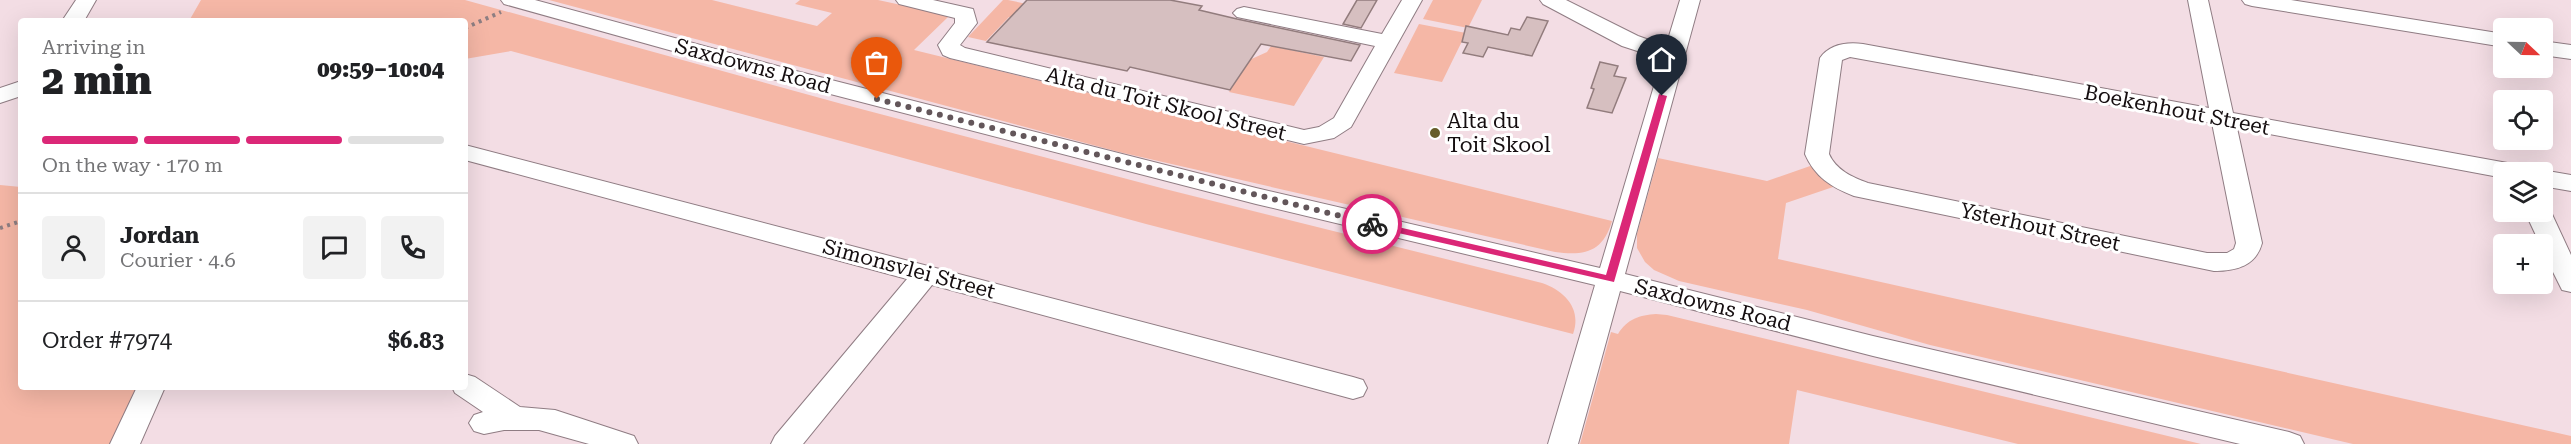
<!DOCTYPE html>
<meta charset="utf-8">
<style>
body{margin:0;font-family:"Roboto Serif",serif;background:#f2f2f2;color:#202124;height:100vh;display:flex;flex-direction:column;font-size:22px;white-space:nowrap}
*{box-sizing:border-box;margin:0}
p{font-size:20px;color:#757577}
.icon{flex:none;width:33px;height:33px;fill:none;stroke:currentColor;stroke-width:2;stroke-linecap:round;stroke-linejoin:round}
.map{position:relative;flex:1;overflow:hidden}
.side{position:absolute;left:18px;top:18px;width:450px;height:372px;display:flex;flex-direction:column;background:#fff;border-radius:6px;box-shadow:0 6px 24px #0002}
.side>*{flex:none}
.needle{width:39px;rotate:112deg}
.fabs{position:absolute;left:2493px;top:18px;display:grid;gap:12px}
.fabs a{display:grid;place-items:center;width:60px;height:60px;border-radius:6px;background:#fff;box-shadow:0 6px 24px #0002;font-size:30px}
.pin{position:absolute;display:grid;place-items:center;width:51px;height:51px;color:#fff;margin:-62px -26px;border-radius:50% 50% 50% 0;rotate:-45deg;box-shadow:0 0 6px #0007}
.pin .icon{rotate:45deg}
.courier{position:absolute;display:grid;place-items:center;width:60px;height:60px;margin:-30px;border:4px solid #db2777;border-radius:50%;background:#fff;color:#222;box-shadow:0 2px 8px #0007}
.overview em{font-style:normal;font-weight:800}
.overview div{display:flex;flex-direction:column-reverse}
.overview{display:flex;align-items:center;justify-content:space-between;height:102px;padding:0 24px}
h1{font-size:39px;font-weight:800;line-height:45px}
.bar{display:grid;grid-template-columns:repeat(4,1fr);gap:9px 6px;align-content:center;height:72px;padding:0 24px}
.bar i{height:8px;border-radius:4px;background:#e0e0e0}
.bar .current{background:#db2777}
.bar p{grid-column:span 4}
.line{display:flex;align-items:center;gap:15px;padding:0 24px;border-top:2px solid #e0e0e0}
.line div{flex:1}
.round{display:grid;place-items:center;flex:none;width:63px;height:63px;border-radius:6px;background:#f2f2f2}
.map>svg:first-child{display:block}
.green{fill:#f5b7a6}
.building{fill:#d6bfc0;stroke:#927c7d;stroke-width:1.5}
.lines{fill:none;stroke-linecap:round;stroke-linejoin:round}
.minor-casing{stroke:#8f7c83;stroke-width:2}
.path{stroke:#8d7e82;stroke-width:4;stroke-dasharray:3 4.5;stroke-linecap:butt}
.minor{fill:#fff;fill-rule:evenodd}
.route{fill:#db2777}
.done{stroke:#63565a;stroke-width:6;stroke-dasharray:0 10.8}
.poi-dot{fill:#665c29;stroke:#fff;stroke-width:2}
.labels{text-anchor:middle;stroke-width:6;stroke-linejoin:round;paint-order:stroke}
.street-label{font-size:21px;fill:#150e10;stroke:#fff}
.poi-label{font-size:21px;fill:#150e10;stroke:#fff;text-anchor:start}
</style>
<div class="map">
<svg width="2571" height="444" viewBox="0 0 2571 444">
<rect width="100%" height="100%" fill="#f3dde4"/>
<path class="green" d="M 201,0 L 465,0 L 842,104 L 1165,189 L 1542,283 C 1565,291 1582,309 1573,334 L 1146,224 L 511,51 L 465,59 L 465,21 L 189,21 Z
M 549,0 L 712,0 L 817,26 L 832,13 L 795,4 L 800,0 L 878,0 L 943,14 L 948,17 L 914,50 L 1612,221 C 1603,252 1585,256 1555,252 L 1119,152 Z
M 1003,0 L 1008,0 L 1070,13 L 1057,28 L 1009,17 L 986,41 L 968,37 Z
M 1433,0 L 1482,0 L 1468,28 L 1423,19 Z
M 1419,24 L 1466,33 L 1442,82 L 1394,73 Z
M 1271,46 L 1324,57 L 1294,106 L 1229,92 L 1242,72 L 1236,66 L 1267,52 Z
M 1658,158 L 1767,181 L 1813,165 L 1836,186 L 1786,203 L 1778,259 L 2571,436 L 2571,444 L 2353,444 L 1930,345 L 1807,310 L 1679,281 L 1654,270 L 1645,262 L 1637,248 L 1637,234 Z
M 0,185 L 21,187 L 21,387 L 138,387 L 111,444 L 0,444 Z
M 1656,314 L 1667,315 L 2201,444 L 2018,444 L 1797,390 L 1789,444 L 1580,444 L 1611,332 L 1618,334 C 1627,319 1640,315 1656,314 Z"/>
<path class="building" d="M 1027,0 L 1170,0 L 1202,6 L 1199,10 L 1237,19 L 1360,45 L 1351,61 L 1261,44 L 1230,90 L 1130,67 L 1127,71 L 987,42 Z
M 1357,0 L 1377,0 L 1361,28 L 1343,24 Z
M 1527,17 L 1548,21 L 1532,56 L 1488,47 L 1483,57 L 1463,53 L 1468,43 L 1462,42 L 1466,26 L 1508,35 L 1511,28 L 1520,30 Z
M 1600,62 L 1618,66 L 1614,76 L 1626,78 L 1612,113 L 1587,108 L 1594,89 L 1591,88 Z"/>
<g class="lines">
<defs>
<path id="minor" d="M 76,0 L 96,0 L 84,21 L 62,21 Z
M 501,0 L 535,0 L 796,71 L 1256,188 L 1600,268 L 1662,59 L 1622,46 L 1543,4 L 1540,0 L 1566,0 L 1638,36 L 1666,46 L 1680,0 L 1700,0 L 1625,274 L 1873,336 L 2289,432 L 2300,436 L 2304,444 L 2240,444 L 1873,356 L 1620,291 L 1578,444 L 1548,444 L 1595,285 L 1256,204 L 780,81 L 504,4 Z
M 896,0 L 933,0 L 973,9 L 977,23 L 960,45 L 965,48 L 1304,130 L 1319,127 L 1334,118 L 1375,46 L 1237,17 L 1233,13 L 1237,9 L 1244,7 L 1382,34 L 1402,0 L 1422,0 L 1351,127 L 1334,138 L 1304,144 L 950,58 L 943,55 L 938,45 L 955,23 L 955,18 L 899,4 Z
M 2188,0 L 2208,0 L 2233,113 L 2513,164 L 2522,167 L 2525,172 L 2504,172 L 2504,178 L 2237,128 L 2262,243 C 2256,266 2236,271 2214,271 L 1854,196 C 1831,187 1815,177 1805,154 L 1820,58 C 1830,44 1847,42 1863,44 L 2209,108 ZM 1850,57 L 2212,123 L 2236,243 L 2234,249 L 2227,253 L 2207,253 L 1868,183 C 1852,177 1836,170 1829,154 L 1842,60 Z
M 2242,0 L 2291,0 L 2504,34 L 2504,47 L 2252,6 L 2245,4 Z
M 2542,41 L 2571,45 L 2571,59 L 2542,55 Z
M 21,81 L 21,96 L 0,103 L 0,88 Z
M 465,145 L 1353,377 L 1363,380 L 1367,388 L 1363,396 L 1353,399 L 932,285 L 803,444 L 771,444 L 775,436 L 907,279 L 465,160 Z
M 2542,170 L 2571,175 L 2571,191 L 2542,186 L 2542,172 L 2533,172 Z
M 2542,205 L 2547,206 L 2551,212 L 2571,255 L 2571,292 L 2562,290 L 2542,250 L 2542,244 L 2540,244 L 2525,212 L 2542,212 Z
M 465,374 L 475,377 L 520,407 L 555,410 L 634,436 L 638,444 L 589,444 L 539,430 L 504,430 L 484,434 L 474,431 L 469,423 L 474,415 L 483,412 L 455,393 L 452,387 L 465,387 Z
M 137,387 L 165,387 L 140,444 L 110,444 Z"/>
</defs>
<use href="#minor" class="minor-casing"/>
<path class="path" d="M 465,28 L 501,12
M 0,228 L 21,221"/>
<use href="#minor" class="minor"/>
</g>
<path class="route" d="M 1659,94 L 1667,96 L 1614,282 L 1372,227 L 1367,224 L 1372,221 L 1606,275 Z"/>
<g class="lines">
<path class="done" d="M 877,99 L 1372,224"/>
</g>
<circle class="poi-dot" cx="1435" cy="133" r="6"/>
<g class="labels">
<g class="street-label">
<text transform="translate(753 66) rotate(15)" y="7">Saxdowns Road</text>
<text transform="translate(1166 104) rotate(14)" y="7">Alta du Toit Skool Street</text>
<text transform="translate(2177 110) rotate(11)" y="7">Boekenhout Street</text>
<text transform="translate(2040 227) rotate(12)" y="7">Ysterhout Street</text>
<text transform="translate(909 269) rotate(15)" y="7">Simonsvlei Street</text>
<text transform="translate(1713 305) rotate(14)" y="7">Saxdowns Road</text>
</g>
<g class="poi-label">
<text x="1447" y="128">Alta du<tspan x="1447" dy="24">Toit Skool</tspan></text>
</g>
</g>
</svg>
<div class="fabs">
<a><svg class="needle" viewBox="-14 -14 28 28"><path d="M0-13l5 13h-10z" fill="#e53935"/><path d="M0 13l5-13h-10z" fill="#757577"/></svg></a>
<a><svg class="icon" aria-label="locate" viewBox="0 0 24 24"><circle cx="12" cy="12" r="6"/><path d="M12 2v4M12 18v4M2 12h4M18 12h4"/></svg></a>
<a><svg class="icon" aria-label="layers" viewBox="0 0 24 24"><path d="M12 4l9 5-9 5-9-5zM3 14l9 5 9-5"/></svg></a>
<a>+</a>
</div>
<div class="pin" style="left:877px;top:99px;background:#ea580c"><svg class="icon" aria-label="bag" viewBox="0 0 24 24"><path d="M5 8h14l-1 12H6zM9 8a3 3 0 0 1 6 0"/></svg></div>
<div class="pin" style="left:1662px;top:96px;background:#1f2937"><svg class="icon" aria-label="home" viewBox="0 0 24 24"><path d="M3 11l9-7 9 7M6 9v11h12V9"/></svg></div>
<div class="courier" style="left:1372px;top:224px"><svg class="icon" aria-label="bike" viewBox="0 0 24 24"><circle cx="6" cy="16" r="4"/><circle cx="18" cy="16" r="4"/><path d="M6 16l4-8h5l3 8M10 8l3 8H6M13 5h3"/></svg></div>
<section class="side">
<div class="overview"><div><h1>2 min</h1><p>Arriving in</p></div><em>09:59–10:04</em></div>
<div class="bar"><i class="current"></i><i class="current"></i><i class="current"></i><i></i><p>On the way · 170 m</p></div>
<div class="line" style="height:108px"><a class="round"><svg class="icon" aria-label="person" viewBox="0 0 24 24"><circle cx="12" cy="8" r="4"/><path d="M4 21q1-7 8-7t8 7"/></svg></a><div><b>Jordan</b><p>Courier · 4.6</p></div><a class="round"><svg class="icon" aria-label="chat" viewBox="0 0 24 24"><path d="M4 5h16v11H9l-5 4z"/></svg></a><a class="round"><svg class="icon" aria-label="phone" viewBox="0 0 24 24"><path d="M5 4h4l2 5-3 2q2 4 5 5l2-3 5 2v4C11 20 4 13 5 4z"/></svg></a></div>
<div class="line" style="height:78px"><div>Order #7974</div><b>$6.83</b></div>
</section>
</div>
